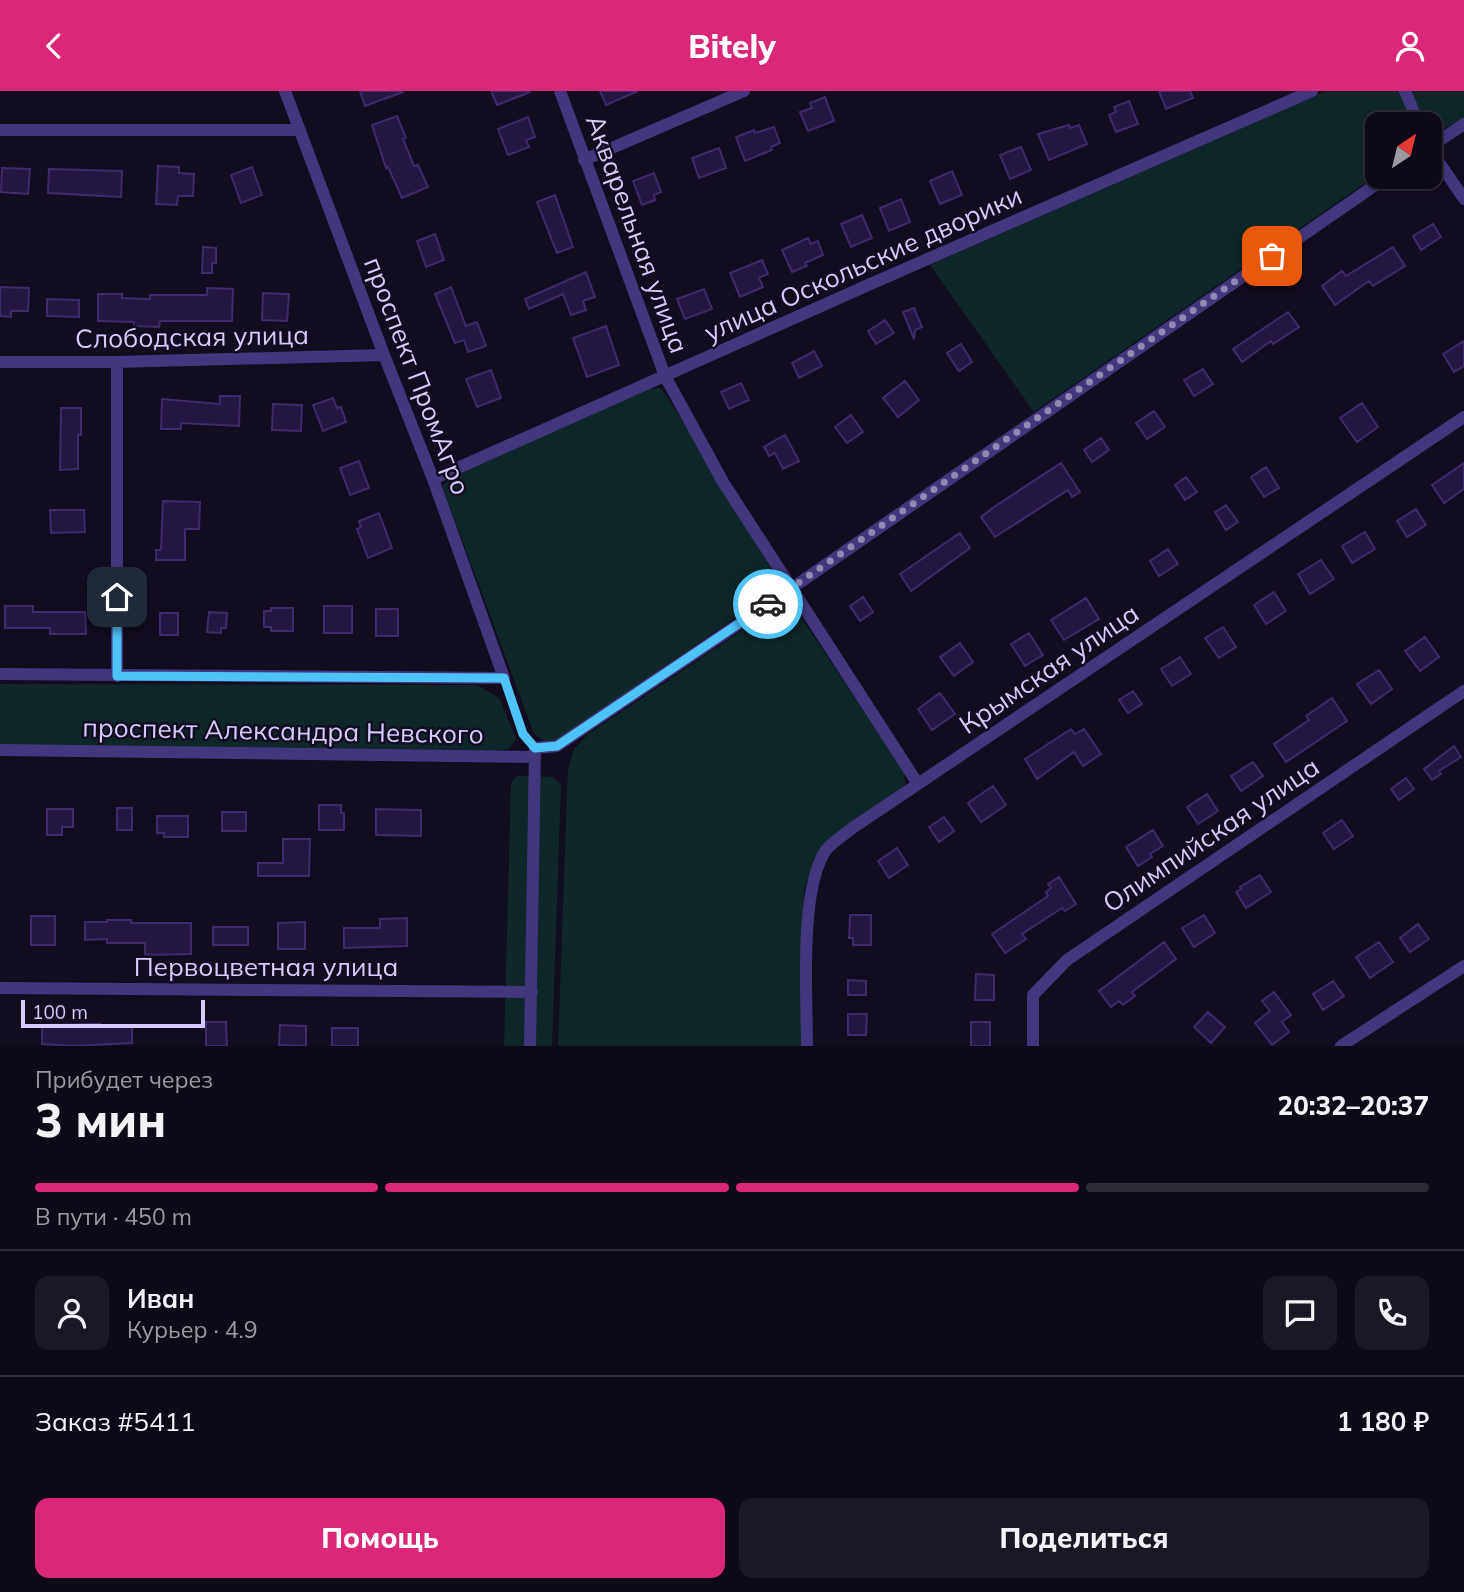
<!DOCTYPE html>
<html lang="ru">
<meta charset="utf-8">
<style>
body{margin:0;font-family:Mulish,sans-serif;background:#1c1724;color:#f1f3f6;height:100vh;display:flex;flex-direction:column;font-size:26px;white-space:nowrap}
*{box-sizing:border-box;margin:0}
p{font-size:23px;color:#9b9aa1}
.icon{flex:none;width:38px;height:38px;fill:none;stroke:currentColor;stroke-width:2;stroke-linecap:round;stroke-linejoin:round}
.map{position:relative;height:955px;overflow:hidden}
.details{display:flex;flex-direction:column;background:#0e0917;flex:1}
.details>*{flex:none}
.needle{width:46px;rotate:35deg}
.tools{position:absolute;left:1365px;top:21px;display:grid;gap:14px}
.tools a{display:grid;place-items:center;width:77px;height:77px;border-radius:14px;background:#0e0917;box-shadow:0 4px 10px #0003,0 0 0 2px #2e2a36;font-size:35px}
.scale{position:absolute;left:21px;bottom:18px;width:184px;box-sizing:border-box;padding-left:7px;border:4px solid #d7caff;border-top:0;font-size:19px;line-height:24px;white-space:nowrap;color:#d7caff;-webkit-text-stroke:5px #120c1f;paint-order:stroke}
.pin{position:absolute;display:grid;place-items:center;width:60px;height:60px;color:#fff;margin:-30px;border-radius:14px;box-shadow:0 4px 10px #0006}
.courier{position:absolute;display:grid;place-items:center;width:70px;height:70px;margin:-35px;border:5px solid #4fc3f7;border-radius:50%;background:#fff;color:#222;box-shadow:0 2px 9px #0007}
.overview em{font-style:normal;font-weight:800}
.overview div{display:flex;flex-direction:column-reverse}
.overview{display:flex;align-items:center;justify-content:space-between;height:119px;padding:0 35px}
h1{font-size:46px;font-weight:800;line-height:52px}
.bar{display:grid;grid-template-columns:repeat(4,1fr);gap:10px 7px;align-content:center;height:84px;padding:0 35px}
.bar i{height:9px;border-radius:5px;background:#2e2a36}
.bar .selected{background:#db2777}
.bar p{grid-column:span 4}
.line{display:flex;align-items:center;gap:18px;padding:0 35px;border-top:2px solid #2e2a36}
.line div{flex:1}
.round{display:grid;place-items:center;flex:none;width:74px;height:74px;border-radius:14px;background:#1c1724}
.button{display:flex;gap:14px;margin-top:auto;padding:14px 35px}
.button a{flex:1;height:80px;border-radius:14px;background:#db2777;color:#fff;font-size:28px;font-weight:800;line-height:80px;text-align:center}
.button a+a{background:#1c1724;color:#f1f3f6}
header{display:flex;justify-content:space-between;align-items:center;height:91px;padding:0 35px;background:#db2777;color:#fff;font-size:32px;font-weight:800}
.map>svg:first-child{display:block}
.green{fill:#0f2729}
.building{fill:#251840;stroke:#3f2a6c;stroke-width:2}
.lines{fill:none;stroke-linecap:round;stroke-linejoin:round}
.lane{stroke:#42377e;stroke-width:6}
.street{stroke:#42377e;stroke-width:12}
.done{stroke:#9288b1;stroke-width:7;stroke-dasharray:0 12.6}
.route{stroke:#4fc3f7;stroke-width:9}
.labels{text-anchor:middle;stroke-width:5;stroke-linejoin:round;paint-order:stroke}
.street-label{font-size:26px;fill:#d7caff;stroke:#120c1f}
</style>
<header><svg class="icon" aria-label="back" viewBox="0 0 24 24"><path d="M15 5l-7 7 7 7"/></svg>Bitely<svg class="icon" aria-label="person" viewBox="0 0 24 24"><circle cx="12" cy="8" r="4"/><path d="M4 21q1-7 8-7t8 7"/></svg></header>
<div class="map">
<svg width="1464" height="955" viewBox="0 0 1464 955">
<rect width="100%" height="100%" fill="#120c1f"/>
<path class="green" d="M 1326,0 L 1400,0 L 1414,33 L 1377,33 L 1377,84 L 1034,321 L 930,174 Z
M 1411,0 L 1464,0 L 1464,27 L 1437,41 L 1430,37 L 1430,33 L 1424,33 Z
M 660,297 L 667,305 L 770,476 C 775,486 777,492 771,502 L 558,649 C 545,652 541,650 533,640 L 442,395 L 456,382 L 649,298 Z
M 789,514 L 797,520 L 904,681 L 905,693 L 897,702 L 814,771 L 804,798 L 801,955 L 558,955 L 568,678 L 574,658 L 587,644 L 777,516 Z
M 0,593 L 477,594 L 499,607 L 516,648 L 509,658 L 499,660 L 0,654 Z
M 517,685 L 553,686 L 561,694 L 552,955 L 504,955 L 511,692 Z"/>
<path class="building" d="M 360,0 L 402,0 L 403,1 L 365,15 Z
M 491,0 L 530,0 L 530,1 L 497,14 Z
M 600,0 L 638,0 L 606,14 Z
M 1159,0 L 1190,0 L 1193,7 L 1166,18 Z
M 825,6 L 834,30 L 808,40 L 800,21 L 812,17 L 810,12 Z
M 1129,10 L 1138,33 L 1116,41 L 1109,24 L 1116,21 L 1114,16 Z
M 397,25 L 406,47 L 403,48 L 414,75 L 418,74 L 428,96 L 402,107 L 388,76 L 386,77 L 372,34 Z
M 528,26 L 535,46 L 526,49 L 529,56 L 508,64 L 498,38 Z
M 1069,34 L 1070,37 L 1079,34 L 1087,53 L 1049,69 L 1038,43 Z
M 774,36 L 780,52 L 771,56 L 772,59 L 745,70 L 736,46 L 754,39 L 755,42 Z
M 1021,56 L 1031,79 L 1010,88 L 1000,64 Z
M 719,57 L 726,77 L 699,87 L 692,67 Z
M 158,75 L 179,76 L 179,82 L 194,83 L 193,105 L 178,105 L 177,114 L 156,113 Z
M 252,76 L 262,104 L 241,112 L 231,84 Z
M 2,77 L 30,78 L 28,103 L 1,101 Z
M 49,78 L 122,80 L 121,106 L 48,102 Z
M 952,80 L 962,104 L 940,113 L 930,90 Z
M 654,82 L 661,101 L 654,104 L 655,109 L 642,114 L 633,90 Z
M 555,104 L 573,156 L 557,162 L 537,111 Z
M 901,108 L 910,131 L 889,140 L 880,117 Z
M 862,124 L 872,147 L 851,156 L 841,133 Z
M 1433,133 L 1441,146 L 1421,159 L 1413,145 Z
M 435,143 L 444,169 L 426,176 L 417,150 Z
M 808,147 L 811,153 L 818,150 L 823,164 L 805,172 L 807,175 L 792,181 L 782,159 Z
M 203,156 L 216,157 L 216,172 L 212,172 L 212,182 L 202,182 Z
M 1393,156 L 1405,175 L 1373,195 L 1369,190 L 1335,214 L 1322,195 L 1342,180 L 1346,185 Z
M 762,169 L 768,183 L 759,187 L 763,196 L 740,206 L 730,182 Z
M 586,181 L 595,206 L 583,210 L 586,219 L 571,224 L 563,203 L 529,218 L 525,208 Z
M 0,196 L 29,197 L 28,220 L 11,220 L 11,226 L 0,225 Z
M 451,196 L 466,235 L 477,231 L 486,255 L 468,261 L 464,249 L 455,252 L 435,203 Z
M 207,197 L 233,198 L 232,230 L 160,230 L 159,236 L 134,235 L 134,231 L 98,230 L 98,203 L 122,203 L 122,207 L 150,208 L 150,204 L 207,204 Z
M 704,198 L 712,218 L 685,228 L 677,208 Z
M 263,202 L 289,203 L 287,230 L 262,229 Z
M 47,208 L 79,209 L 79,226 L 47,225 Z
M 914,217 L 922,236 L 915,239 L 914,248 L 903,221 Z
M 1288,221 L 1299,236 L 1273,253 L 1271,250 L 1242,271 L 1233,258 Z
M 885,229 L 894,242 L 876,253 L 868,240 Z
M 606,235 L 619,274 L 587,286 L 573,247 Z
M 1464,250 L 1464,275 L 1454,281 L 1443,263 Z
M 961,253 L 972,271 L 959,280 L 947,262 Z
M 814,260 L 822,275 L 799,287 L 792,272 Z
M 1203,278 L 1213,293 L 1194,305 L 1184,289 Z
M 491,279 L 501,307 L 477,316 L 466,288 Z
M 905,290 L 919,309 L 898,326 L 883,307 Z
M 741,292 L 749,309 L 729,318 L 721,301 Z
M 220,305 L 240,305 L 239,335 L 181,332 L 181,338 L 161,338 L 162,308 L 220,313 Z
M 333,307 L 337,317 L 341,316 L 346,331 L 323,340 L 313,314 Z
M 1362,312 L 1378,336 L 1357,351 L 1340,327 Z
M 273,313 L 302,314 L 301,340 L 272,339 Z
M 61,317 L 81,317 L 81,344 L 78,344 L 78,378 L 60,379 Z
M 1154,320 L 1165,336 L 1147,348 L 1136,332 Z
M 851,324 L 863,341 L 847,352 L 835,336 Z
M 785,344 L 799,370 L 783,378 L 775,362 L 769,365 L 764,356 Z
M 1101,347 L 1109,359 L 1092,371 L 1084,359 Z
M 359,370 L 369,397 L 350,404 L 340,377 Z
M 1061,372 L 1080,401 L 1072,406 L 1068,399 L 995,446 L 981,426 L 994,416 Z
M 1464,372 L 1464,398 L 1444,412 L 1432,394 Z
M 1266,376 L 1279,397 L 1264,406 L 1251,386 Z
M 1186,386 L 1197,401 L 1185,409 L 1175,394 Z
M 163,410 L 200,411 L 199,438 L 185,438 L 185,469 L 156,469 L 156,459 L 161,459 Z
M 1226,414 L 1238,431 L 1226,439 L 1215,421 Z
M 1416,418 L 1426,434 L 1407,446 L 1397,430 Z
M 50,419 L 84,419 L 85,441 L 51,442 Z
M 379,422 L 392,457 L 368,467 L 357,438 L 361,436 L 359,430 Z
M 1365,441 L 1375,458 L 1352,472 L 1342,455 Z
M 960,442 L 970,457 L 911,500 L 900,483 Z
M 1168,458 L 1178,473 L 1159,485 L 1150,470 Z
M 1321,469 L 1334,488 L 1310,503 L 1298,483 Z
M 1274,501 L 1286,520 L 1266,533 L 1254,514 Z
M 863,506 L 873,521 L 860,530 L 850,515 Z
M 1086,507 L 1099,528 L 1064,549 L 1051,529 Z
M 5,515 L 33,515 L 33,521 L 85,521 L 86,543 L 50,543 L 50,537 L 5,537 Z
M 324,515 L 352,515 L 352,542 L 324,542 Z
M 271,517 L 293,517 L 293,540 L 271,540 L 271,536 L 264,536 L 264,520 L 271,520 Z
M 376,518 L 398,518 L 398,545 L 376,545 Z
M 209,521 L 227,522 L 226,537 L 221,537 L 221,542 L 207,541 Z
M 160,522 L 178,522 L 178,544 L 160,544 Z
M 1223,536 L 1236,556 L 1219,567 L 1205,547 Z
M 1029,542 L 1043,564 L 1025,575 L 1011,553 Z
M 1425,546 L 1439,566 L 1420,580 L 1405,560 Z
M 960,552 L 973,571 L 954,585 L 940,566 Z
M 1180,566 L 1191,583 L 1172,595 L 1161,578 Z
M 1379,579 L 1392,598 L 1371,613 L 1357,593 Z
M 1133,600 L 1142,613 L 1128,622 L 1119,609 Z
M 940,602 L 955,623 L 932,639 L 918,618 Z
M 1332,607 L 1347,630 L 1286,671 L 1274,653 L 1309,629 L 1306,625 Z
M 1071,638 L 1075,643 L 1084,638 L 1101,663 L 1083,675 L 1074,661 L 1037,688 L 1025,668 Z
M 1454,655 L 1461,666 L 1439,680 L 1441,683 L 1432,689 L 1424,678 Z
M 1253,671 L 1263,685 L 1241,700 L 1231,685 Z
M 1406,687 L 1414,698 L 1399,709 L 1391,698 Z
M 993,695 L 1006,714 L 981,731 L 968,712 Z
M 1207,703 L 1218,720 L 1198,733 L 1187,716 Z
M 319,714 L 341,714 L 341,722 L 344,722 L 344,739 L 319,739 Z
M 117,717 L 132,717 L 132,739 L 117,739 Z
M 47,718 L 73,718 L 73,736 L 62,736 L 62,744 L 47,744 Z
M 376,718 L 421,719 L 421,745 L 376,744 Z
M 222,721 L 246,721 L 246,740 L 222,740 Z
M 157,725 L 188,725 L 188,746 L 164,746 L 164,742 L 157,742 Z
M 944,726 L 954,740 L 939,751 L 929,736 Z
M 1342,729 L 1353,745 L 1334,758 L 1323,742 Z
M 1153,739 L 1163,755 L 1150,763 L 1152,766 L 1138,775 L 1126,756 Z
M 283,748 L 310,748 L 309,785 L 258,785 L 258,772 L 283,772 Z
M 897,757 L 908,774 L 889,787 L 878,770 Z
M 1260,784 L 1271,801 L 1246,817 L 1236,801 L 1241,798 L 1240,796 Z
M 1059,786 L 1076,813 L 1065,820 L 1062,817 L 1022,843 L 1026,848 L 1005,862 L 992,843 L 1048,805 L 1046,801 L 1051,797 L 1048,793 Z
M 850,824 L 871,824 L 871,854 L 853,854 L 853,847 L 849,847 Z
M 1204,824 L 1215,842 L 1194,856 L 1182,837 Z
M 31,825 L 55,825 L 55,854 L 31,854 Z
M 407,827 L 407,855 L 344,857 L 344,837 L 380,837 L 380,828 Z
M 107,829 L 131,829 L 131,832 L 191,832 L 191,863 L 145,864 L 145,852 L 107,852 L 107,848 L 85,849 L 85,831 L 107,831 Z
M 305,831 L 305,858 L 278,858 L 278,832 Z
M 1418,833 L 1429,848 L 1410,861 L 1400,847 Z
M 213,836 L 248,836 L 248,854 L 213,854 Z
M 1164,851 L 1176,868 L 1132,901 L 1135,905 L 1123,914 L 1119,910 L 1111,916 L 1099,900 Z
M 1379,851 L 1393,871 L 1370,887 L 1356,866 Z
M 976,883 L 994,884 L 994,909 L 975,909 Z
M 848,889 L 866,890 L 866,904 L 848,904 Z
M 1333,890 L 1344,905 L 1323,919 L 1313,903 Z
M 1274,901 L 1291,924 L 1282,931 L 1289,941 L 1272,954 L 1255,932 L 1270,920 L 1262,910 Z
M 1208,921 L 1225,936 L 1211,952 L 1194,936 Z
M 848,923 L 867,923 L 866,944 L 848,944 Z
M 206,931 L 226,931 L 227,955 L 206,955 Z
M 971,931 L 990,931 L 990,955 L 971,955 Z
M 90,933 L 100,933 L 100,936 L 132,936 L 132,952 L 74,955 L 42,953 L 42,934 Z
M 280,934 L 306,935 L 306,955 L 279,954 Z
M 332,937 L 358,937 L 358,955 L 332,955 Z"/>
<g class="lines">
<path class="lane" d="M 504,587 L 523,643 L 535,657"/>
<path class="street" d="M 560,0 L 665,285 L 723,391 L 918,693
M 1405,0 L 1419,33
M 0,39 L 300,39
M 1430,56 L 1464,33
M 1430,58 L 1464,108
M 584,69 L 744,0
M 0,271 L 117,271 L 384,264
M 117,271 L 117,585
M 433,388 L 875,191 L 1312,0
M 0,583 L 504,587 L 433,388 L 384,264 L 285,0
M 0,659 L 535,666
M 0,897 L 532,901
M 530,955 L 535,657 L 557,655 L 776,508 L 1387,86
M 807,955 C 807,905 799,799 826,759 C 832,751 843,745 851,738 L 1464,326
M 1033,955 L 1033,904 L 1067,869 L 1464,600
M 1341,955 L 1464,875"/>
</g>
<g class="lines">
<path class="done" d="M 768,513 L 1272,165"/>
<path class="route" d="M 117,506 L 117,585 L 504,587 L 523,643 L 535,657 L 557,655 L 768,513"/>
</g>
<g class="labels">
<g class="street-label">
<text transform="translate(637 143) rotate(70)" y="9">Акварельная улица</text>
<text transform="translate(863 173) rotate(-24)" y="9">улица Оскольские дворики</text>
<text transform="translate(192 246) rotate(-1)" y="9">Слободская улица</text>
<text transform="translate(417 285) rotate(69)" y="9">проспект ПромАгро</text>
<text transform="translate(1049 578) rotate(-34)" y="9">Крымская улица</text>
<text transform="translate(283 640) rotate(1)" y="9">проспект Александра Невского</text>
<text transform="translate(1211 744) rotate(-34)" y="9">Олимпийская улица</text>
<text x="266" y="885">Первоцветная улица</text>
</g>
</g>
</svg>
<div class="tools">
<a><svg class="needle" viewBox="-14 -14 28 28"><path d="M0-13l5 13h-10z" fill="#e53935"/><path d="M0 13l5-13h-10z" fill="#9b9aa1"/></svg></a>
</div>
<div class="scale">100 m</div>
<div class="pin" style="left:1272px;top:165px;background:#ea580c"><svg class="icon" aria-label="bag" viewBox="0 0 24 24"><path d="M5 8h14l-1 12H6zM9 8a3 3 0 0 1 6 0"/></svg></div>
<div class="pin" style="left:117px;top:506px;background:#1f2937"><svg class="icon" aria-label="home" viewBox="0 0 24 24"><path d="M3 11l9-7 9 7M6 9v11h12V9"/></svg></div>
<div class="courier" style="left:768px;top:513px"><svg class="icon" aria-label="car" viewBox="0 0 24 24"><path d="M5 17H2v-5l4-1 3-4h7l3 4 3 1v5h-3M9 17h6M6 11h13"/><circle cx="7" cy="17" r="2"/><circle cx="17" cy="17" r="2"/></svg></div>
</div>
<section class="details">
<div class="overview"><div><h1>3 мин</h1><p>Прибудет через</p></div><em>20:32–20:37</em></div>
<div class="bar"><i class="selected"></i><i class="selected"></i><i class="selected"></i><i></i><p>В пути · 450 m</p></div>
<div class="line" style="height:126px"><a class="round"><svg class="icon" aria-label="person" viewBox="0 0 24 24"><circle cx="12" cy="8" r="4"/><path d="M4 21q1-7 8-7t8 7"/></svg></a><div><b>Иван</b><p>Курьер · 4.9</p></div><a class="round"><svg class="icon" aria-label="chat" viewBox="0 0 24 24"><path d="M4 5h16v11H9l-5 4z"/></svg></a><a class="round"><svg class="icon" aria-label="phone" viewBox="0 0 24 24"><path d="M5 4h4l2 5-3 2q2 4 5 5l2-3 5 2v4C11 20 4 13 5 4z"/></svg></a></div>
<div class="line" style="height:91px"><div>Заказ #5411</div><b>1 180 ₽</b></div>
<div class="button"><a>Помощь</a><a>Поделиться</a></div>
</section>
